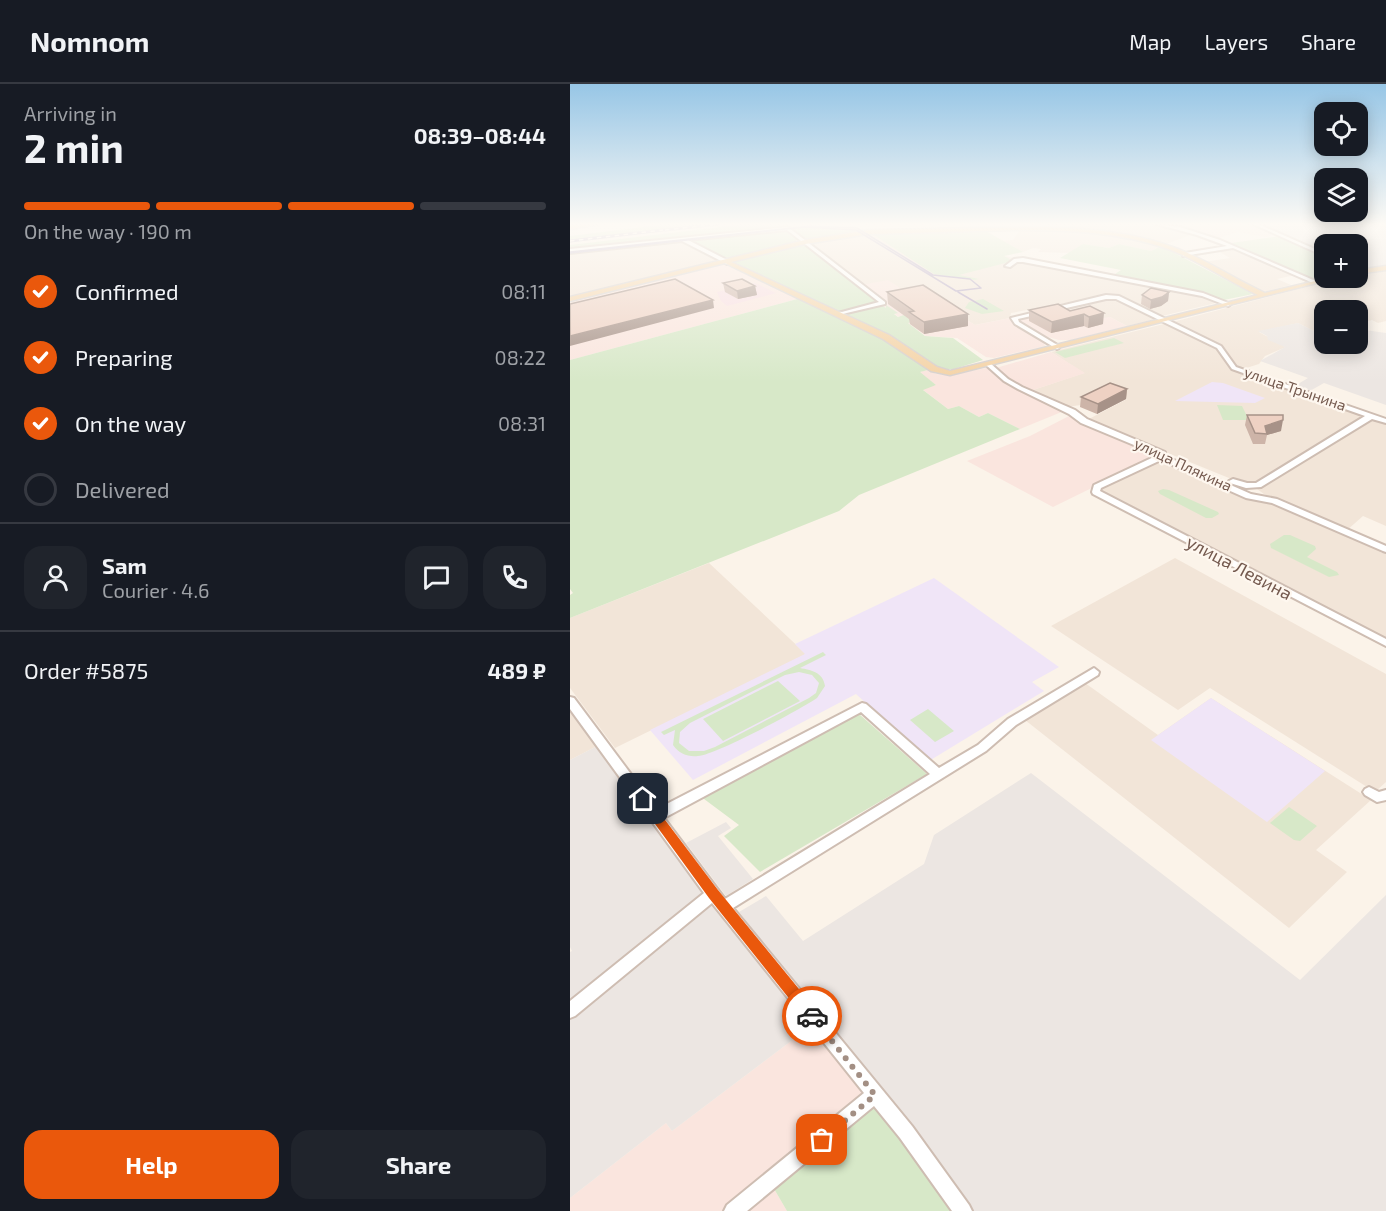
<!DOCTYPE html>
<meta charset="utf-8">
<style>
body{margin:0;font-family:"Exo 2",sans-serif;background:#20242c;color:#f1f3f6;height:100vh;display:flex;flex-direction:column;font-size:22px;white-space:nowrap}
*{box-sizing:border-box;margin:0}
p{font-size:20px;color:#9ea1a6}
.icon{flex:none;width:33px;height:33px;fill:none;stroke:currentColor;stroke-width:2;stroke-linecap:round;stroke-linejoin:round}
.map{position:relative;flex:1;overflow:hidden}
.side{display:flex;flex-direction:column;background:#171b24;width:570px}
.side>*{flex:none}
.controls{position:absolute;left:744px;top:18px;display:grid;gap:12px}
.controls a{display:grid;place-items:center;width:54px;height:54px;border-radius:12px;background:#171b24;box-shadow:0 3px 15px #0003;font-size:30px}
.pin{position:absolute;display:grid;place-items:center;width:51px;height:51px;color:#fff;margin:-26px;border-radius:12px;box-shadow:0 3px 9px #0006}
.courier{position:absolute;display:grid;place-items:center;width:60px;height:60px;margin:-30px;border:4px solid #ea580c;border-radius:50%;background:#fff;color:#222;box-shadow:0 2px 8px #0007}
.summary em{font-style:normal;font-weight:700}
.summary div{display:flex;flex-direction:column-reverse}
.summary{display:flex;align-items:center;justify-content:space-between;height:102px;padding:0 24px}
h1{font-size:39px;font-weight:700;line-height:45px}
.bar{display:grid;grid-template-columns:repeat(4,1fr);gap:9px 6px;align-content:center;height:72px;padding:0 24px}
.bar i{height:8px;border-radius:4px;background:#363941}
.bar .current{background:#ea580c}
.bar p{grid-column:span 4}
.line{display:flex;align-items:center;gap:15px;padding:0 24px;border-top:2px solid #363941}
.line div{flex:1}
.round{display:grid;place-items:center;flex:none;width:63px;height:63px;border-radius:18px;background:#20242c}
ol{padding:0 24px;list-style:none}
li{display:flex;align-items:center;gap:18px;height:66px}
li p{margin-inline-start:auto}
li .icon{padding:6px;border-radius:50%;background:#ea580c;color:#fff;stroke-width:4}
li:last-child{color:#9ea1a6}
li i{width:33px;height:33px;border:3px solid #363941;border-radius:50%}
.cta{display:flex;gap:12px;margin-top:auto;padding:12px 24px}
.cta a{flex:1;height:69px;border-radius:18px;background:#ea580c;color:#fff;font-size:24px;font-weight:700;line-height:69px;text-align:center}
.cta a+a{background:#20242c;color:#f1f3f6}
header{display:flex;align-items:center;gap:36px;box-sizing:border-box;height:84px;padding:0 30px;background:#171b24;border-bottom:2px solid #363941}
header strong{font-size:28px}
nav{display:flex;gap:33px;margin-inline-start:auto;font-size:21px}
main{display:flex;flex:1;min-height:0}
.map>svg:first-child{display:block}
.residential{fill:#f2e5d8}
.commercial{fill:#fae5de}
.industrial{fill:#ece6e2}
.education{fill:#f0e5f7}
.medical{fill:#f8dde2}
.green{fill:#d7e8c8;fill-rule:evenodd}
.lines{fill:none;stroke-linecap:round;stroke-linejoin:round}
.minor-casing{stroke:#cebdb2;stroke-width:4}
.major-casing{stroke:#d8d1cd;stroke-width:3}
.minor{fill:#fff;fill-rule:evenodd}
.major{fill:#f4d3a7;fill-rule:evenodd}
.tram{stroke:#b5a7c4;stroke-width:1.5}
.rail-casing{stroke:#b5a7c4;stroke-width:3}
.rail{stroke:#fef7ef;stroke-width:1.5;stroke-dasharray:4.5;stroke-linecap:butt}
.wall{fill:#cdb4a8}
.shaded-wall{fill:#a79288}
.building{fill:#eed1c3;stroke:#a79288;stroke-width:1.5}
.route{fill:#ea580c}
.done{stroke:#a38f84;stroke-width:6;stroke-dasharray:0 10.8}
.labels{text-anchor:middle;stroke-width:4.5;stroke-linejoin:round;paint-order:stroke}
.far-street-label{font-size:15px;fill:#74594e;stroke:#fef7ef}
.street-label{font-size:18px;fill:#74594e;stroke:#fef7ef}
</style>
<header>
<strong>Nomnom</strong>
<nav><a>Map</a><a>Layers</a><a>Share</a></nav>
</header>
<main>
<section class="side">
<div class="summary"><div><h1>2 min</h1><p>Arriving in</p></div><em>08:39–08:44</em></div>
<div class="bar"><i class="current"></i><i class="current"></i><i class="current"></i><i></i><p>On the way · 190 m</p></div>
<ol>
<li><svg class="icon" aria-label="check" viewBox="0 0 24 24"><path d="M5 12l5 5 9-10"/></svg>Confirmed<p>08:11</p></li>
<li><svg class="icon" aria-label="check" viewBox="0 0 24 24"><path d="M5 12l5 5 9-10"/></svg>Preparing<p>08:22</p></li>
<li><svg class="icon" aria-label="check" viewBox="0 0 24 24"><path d="M5 12l5 5 9-10"/></svg>On the way<p>08:31</p></li>
<li><i></i>Delivered</li>
</ol>
<div class="line" style="height:108px"><a class="round"><svg class="icon" aria-label="person" viewBox="0 0 24 24"><circle cx="12" cy="8" r="4"/><path d="M4 21q1-7 8-7t8 7"/></svg></a><div><b>Sam</b><p>Courier · 4.6</p></div><a class="round"><svg class="icon" aria-label="chat" viewBox="0 0 24 24"><path d="M4 5h16v11H9l-5 4z"/></svg></a><a class="round"><svg class="icon" aria-label="phone" viewBox="0 0 24 24"><path d="M5 4h4l2 5-3 2q2 4 5 5l2-3 5 2v4C11 20 4 13 5 4z"/></svg></a></div>
<div class="line" style="height:78px"><div>Order #5875</div><b>489 ₽</b></div>
<div class="cta"><a>Help</a><a>Share</a></div>
</section>
<div class="map">
<svg width="816" height="1127" viewBox="0 0 816 1127">
<rect width="100%" height="100%" fill="#fbf3e9"/>
<path class="residential" d="M 475,140 L 585,140 L 626,149 L 596,160 L 567,153 L 474,143 Z
M 450,146 L 488,146 L 548,153 L 591,162 L 581,167 L 549,160 L 539,164 L 513,160 L 501,169 L 468,168 L 471,165 L 463,164 L 453,168 L 431,157 L 443,156 Z
M 301,149 L 434,172 L 633,212 L 650,218 L 592,232 L 549,213 L 534,212 L 441,229 L 440,234 L 405,241 L 356,211 L 291,201 L 238,160 Z
M 109,157 L 150,177 L 0,213 L 0,169 Z
M 664,164 L 725,191 L 707,195 L 721,201 L 697,207 L 688,206 L 634,178 L 660,174 L 648,167 Z
M 816,187 L 816,237 L 808,239 L 802,236 L 788,240 L 788,226 L 754,226 L 754,247 L 744,247 L 728,239 L 689,248 L 716,263 L 695,272 L 689,280 L 673,285 L 663,280 L 652,262 L 603,238 L 748,200 Z
M 539,215 L 547,215 L 585,235 L 557,242 L 540,233 L 533,235 L 483,226 Z
M 598,239 L 647,262 L 654,272 L 656,280 L 662,285 L 788,329 L 792,334 L 684,400 L 676,401 L 517,336 L 557,315 L 496,323 L 460,307 L 514,289 L 481,268 Z
M 801,334 L 816,339 L 816,442 L 793,432 L 776,447 L 694,410 L 687,405 Z
M 589,376 L 692,414 L 816,468 L 816,555 L 762,526 L 731,513 L 530,409 L 529,405 Z
M 605,474 L 816,590 L 816,698 L 805,708 L 640,604 L 608,626 L 481,542 Z
M 139,479 L 236,570 L 45,664 L 0,604 L 0,534 Z
M 515,599 L 588,651 L 641,614 L 801,716 L 746,766 L 777,788 L 719,844 L 455,636 Z
M 0,622 L 29,661 L 0,676 Z"/>
<path class="commercial" d="M 619,140 L 666,142 L 682,140 L 704,151 L 695,153 L 668,148 L 645,155 L 610,143 Z
M 149,181 L 159,181 L 231,214 L 0,276 L 0,217 Z
M 318,196 L 344,213 L 357,211 L 405,241 L 440,234 L 444,239 L 474,258 L 475,262 L 424,274 L 416,273 L 387,254 L 356,252 L 313,222 L 316,219 L 291,201 Z
M 483,226 L 533,234 L 540,233 L 557,242 L 501,256 L 489,256 L 467,250 L 448,237 L 450,234 Z
M 481,268 L 515,289 L 460,307 L 442,298 L 426,284 Z
M 416,284 L 421,285 L 437,300 L 494,327 L 450,345 L 418,329 L 409,333 L 389,322 L 378,325 L 352,305 L 366,301 L 349,288 L 358,286 L 366,290 L 380,291 Z
M 501,331 L 587,372 L 483,423 L 397,377 L 460,352 Z
M 241,942 L 293,1007 L 293,1014 L 156,1127 L 0,1127 L 0,1114 L 96,1039 L 102,1047 Z
M 203,1103 L 217,1127 L 172,1127 Z"/>
<path class="industrial" d="M 688,140 L 816,140 L 816,181 L 788,185 L 788,160 L 754,160 L 754,170 Z
M 728,239 L 744,247 L 754,247 L 754,260 L 788,260 L 788,245 L 816,249 L 816,321 L 754,299 L 738,308 L 723,303 L 738,294 L 690,277 L 715,263 L 698,256 L 697,252 L 688,247 Z
M 29,661 L 133,810 L 0,922 L 0,868 L 2,867 L 0,863 L 0,676 Z
M 461,689 L 730,896 L 816,811 L 816,1127 L 401,1127 L 169,828 L 196,812 L 233,857 L 354,780 L 364,751 Z
M 156,738 L 161,744 L 148,752 L 183,795 L 156,812 L 116,759 Z
M 142,818 L 241,942 L 102,1047 L 96,1039 L 0,1114 L 0,933 Z"/>
<path class="education" d="M 642,298 L 653,299 L 695,314 L 685,319 L 605,317 Z
M 364,494 L 489,583 L 462,598 L 474,607 L 359,677 L 286,610 L 123,696 L 80,646 L 235,570 L 225,560 Z
M 641,614 L 755,687 L 697,738 L 581,656 Z"/>
<path class="medical" d="M 185,199 L 206,209 L 157,222 L 151,217 L 147,208 Z"/>
<path class="green" d="M 97,140 L 143,140 L 0,157 L 0,152 Z
M 176,140 L 216,141 L 0,166 L 0,161 Z
M 242,142 L 284,142 L 293,147 L 236,157 L 222,144 Z
M 217,145 L 226,155 L 226,158 L 160,174 L 153,174 L 116,155 Z
M 414,146 L 453,168 L 434,172 L 443,177 L 389,191 L 409,195 L 404,196 L 364,190 L 301,149 Z
M 710,152 L 754,173 L 754,193 L 738,195 L 661,159 Z
M 513,160 L 539,164 L 549,160 L 581,167 L 591,162 L 683,210 L 654,216 L 542,192 L 551,186 L 490,174 Z
M 230,162 L 237,162 L 311,219 L 269,228 L 164,178 Z
M 231,214 L 314,254 L 358,286 L 350,288 L 366,301 L 353,306 L 378,325 L 389,322 L 409,333 L 418,329 L 450,345 L 289,411 L 269,427 L 0,534 L 0,511 L 3,509 L 0,505 L 0,276 Z
M 413,215 L 434,227 L 412,230 L 395,224 L 399,218 Z
M 316,221 L 328,229 L 324,230 L 328,233 L 334,231 L 344,238 L 338,239 L 355,252 L 383,254 L 413,276 L 384,285 L 372,285 L 327,256 L 275,230 L 313,222 L 316,224 Z
M 544,254 L 554,259 L 495,274 L 485,268 Z
M 647,321 L 672,322 L 679,336 L 653,336 Z
M 593,405 L 599,406 L 648,428 L 649,430 L 642,434 L 636,434 L 590,410 L 588,407 Z
M 714,451 L 720,451 L 745,462 L 746,465 L 737,473 L 767,488 L 769,491 L 759,493 L 701,464 L 700,460 Z
M 253,568 L 256,571 L 230,584 C 241,586 253,588 255,602 L 247,614 C 229,626 146,671 128,672 C 118,673 109,670 103,661 L 105,646 L 94,651 L 91,648 ZM 229,588 L 242,591 L 249,599 L 246,609 L 239,614 L 145,663 L 134,667 L 119,667 L 109,659 L 110,648 L 120,639 L 215,591 Z
M 208,597 L 230,617 L 153,657 L 133,635 Z
M 358,625 L 384,647 L 365,658 L 340,636 Z
M 289,630 L 357,690 L 190,788 L 154,752 L 169,741 L 130,712 Z
M 719,723 L 747,742 L 730,757 L 724,756 L 700,739 Z
M 299,1023 L 308,1023 L 384,1127 L 217,1127 L 203,1103 Z"/>
<g class="lines">
<defs>
<path id="minor" d="M 586,140 L 610,143 L 650,156 L 748,198 L 743,199 L 663,164 L 613,172 L 615,169 L 657,162 L 627,151 Z
M 683,140 L 688,140 L 754,169 L 754,172 Z
M 218,143 L 315,218 L 315,220 L 268,231 L 268,229 L 309,218 L 217,146 L 118,156 L 159,177 L 157,180 L 112,157 L 0,169 L 0,165 Z
M 453,174 L 633,209 L 661,220 L 658,222 L 632,212 L 453,178 L 447,178 L 440,183 L 435,182 L 444,175 Z
M 536,211 L 549,212 L 651,262 L 666,283 L 816,335 L 816,339 L 802,335 L 691,403 L 676,404 L 660,399 L 659,397 L 663,395 L 677,399 L 686,399 L 795,332 L 662,285 L 647,264 L 546,215 L 536,215 L 448,235 L 449,238 L 489,262 L 489,264 L 487,265 L 445,240 L 441,234 Z
M 416,279 L 420,279 L 438,295 L 452,303 L 505,326 L 517,335 L 595,368 L 595,372 L 681,410 L 707,415 L 816,462 L 816,468 L 813,467 L 702,419 L 676,414 L 591,376 L 531,404 L 530,407 L 816,555 L 816,562 L 523,410 L 522,408 L 524,401 L 588,371 L 511,339 L 499,330 L 448,305 L 434,297 L 416,281 Z
M 524,584 L 529,588 L 528,591 L 446,641 L 416,667 L 163,824 L 342,1042 L 399,1121 L 402,1127 L 382,1127 L 330,1054 L 304,1022 L 177,1127 L 154,1127 L 157,1121 L 294,1009 L 142,819 L 5,932 L 0,934 L 0,917 L 134,809 L 0,625 L 0,613 L 4,614 L 87,725 L 292,619 L 296,620 L 369,684 L 408,661 L 438,635 ZM 291,628 L 360,690 L 155,815 L 94,734 Z
M 799,703 L 809,708 L 816,706 L 816,716 L 807,718 L 795,711 L 793,708 L 795,705 Z"/>
<path id="major" d="M 14,140 L 29,140 L 0,145 L 0,141 Z
M 476,143 C 520,145 566,148 608,165 C 638,177 665,195 695,209 L 758,194 L 767,194 L 380,291 L 361,287 L 313,255 L 155,179 L 0,217 L 0,213 L 235,156 L 299,146 ZM 445,146 C 498,146 551,148 601,166 C 631,178 658,197 688,211 L 380,287 L 367,283 L 319,251 L 161,178 L 235,160 L 299,150 Z
M 816,182 L 816,186 L 788,190 L 788,186 Z"/>
</defs>
<use href="#minor" class="minor-casing"/>
<use href="#major" class="major-casing"/>
<use href="#minor" class="minor"/>
<use href="#major" class="major"/>
<path class="tram" d="M 0,168 L 240,142 L 287,144 L 363,191 L 400,195 L 411,204 L 386,207 L 286,146 L 234,143 L 0,169
M 388,208 L 417,225"/>
<defs>
<path id="rail" d="M 95,146 L 148,140
M 0,157 L 93,146"/>
</defs>
<use href="#rail" class="rail-casing"/>
<use href="#rail" class="rail"/>
</g>
<path class="wall" d="M 153,199 L 185,202 L 187,211 L 168,215 L 155,208 Z
M 317,208 L 398,242 L 354,250 L 340,240 L 339,235 L 318,220 Z
M 599,208 L 598,217 L 591,222 L 580,225 L 571,220 L 572,211 Z
M 520,222 L 533,240 L 518,244 L 514,242 L 481,249 L 459,237 L 459,226 L 500,227 Z
M 557,305 L 556,315 L 527,330 L 510,323 L 511,313 Z
M 677,331 L 711,347 L 697,351 L 695,360 L 683,360 L 675,341 Z"/>
<path class="shaded-wall" d="M 185,202 L 187,211 L 168,215 L 167,207 Z
M 599,208 L 598,217 L 591,222 L 580,225 L 581,216 Z
M 143,216 L 144,224 L 0,262 L 0,252 Z
M 534,229 L 533,240 L 518,244 L 519,233 Z
M 398,230 L 398,242 L 354,250 L 354,238 Z
M 514,230 L 514,242 L 481,249 L 482,238 Z
M 557,305 L 556,315 L 527,330 L 528,320 Z
M 713,336 L 711,347 L 697,351 L 695,342 Z"/>
<path class="building" d="M 105,195 L 143,216 L 0,252 L 0,220 Z
M 172,195 L 185,202 L 167,207 L 153,199 Z
M 353,201 L 398,230 L 354,238 L 339,228 L 344,227 L 317,208 Z
M 581,204 L 599,208 L 592,213 L 581,216 L 572,211 Z
M 488,220 L 500,227 L 520,222 L 534,229 L 519,233 L 514,230 L 482,238 L 459,226 Z
M 540,299 L 557,305 L 528,320 L 511,313 Z
M 677,331 L 713,331 L 713,336 L 695,342 L 697,350 L 685,349 Z"/>
<linearGradient id="sky" x2="0" y2="1"><stop stop-color="#97c6e6"/><stop offset="0.47" stop-color="#fdfaf5"/><stop offset="1" stop-color="#fdfaf5" stop-opacity="0"/></linearGradient>
<rect width="816" height="298" fill="url(#sky)"/>
<path class="route" d="M 73,711 L 77,712 L 148,806 L 247,927 L 249,932 L 247,937 L 242,939 L 237,937 L 139,814 L 69,718 L 69,712 Z"/>
<g class="lines">
<path class="done" d="M 242,932 L 305,1011 L 252,1056"/>
</g>
<g class="labels">
<g class="far-street-label">
<text transform="translate(725 305) rotate(19)" y="5">улица Трынина</text>
<text transform="translate(613 381) rotate(25)" y="5">улица Плякина</text>
</g>
<g class="street-label">
<text transform="translate(669 484) rotate(28)" y="6">улица Левина</text>
</g>
</g>
</svg>
<div class="controls">
<a><svg class="icon" aria-label="locate" viewBox="0 0 24 24"><circle cx="12" cy="12" r="6"/><path d="M12 2v4M12 18v4M2 12h4M18 12h4"/></svg></a>
<a><svg class="icon" aria-label="layers" viewBox="0 0 24 24"><path d="M12 4l9 5-9 5-9-5zM3 14l9 5 9-5"/></svg></a>
<a>+</a>
<a>−</a>
</div>
<div class="pin" style="left:252px;top:1056px;background:#ea580c"><svg class="icon" aria-label="bag" viewBox="0 0 24 24"><path d="M5 8h14l-1 12H6zM9 8a3 3 0 0 1 6 0"/></svg></div>
<div class="pin" style="left:73px;top:715px;background:#1f2937"><svg class="icon" aria-label="home" viewBox="0 0 24 24"><path d="M3 11l9-7 9 7M6 9v11h12V9"/></svg></div>
<div class="courier" style="left:242px;top:932px"><svg class="icon" aria-label="car" viewBox="0 0 24 24"><path d="M5 17H2v-5l4-1 3-4h7l3 4 3 1v5h-3M9 17h6M6 11h13"/><circle cx="7" cy="17" r="2"/><circle cx="17" cy="17" r="2"/></svg></div>
</div>
</main>
